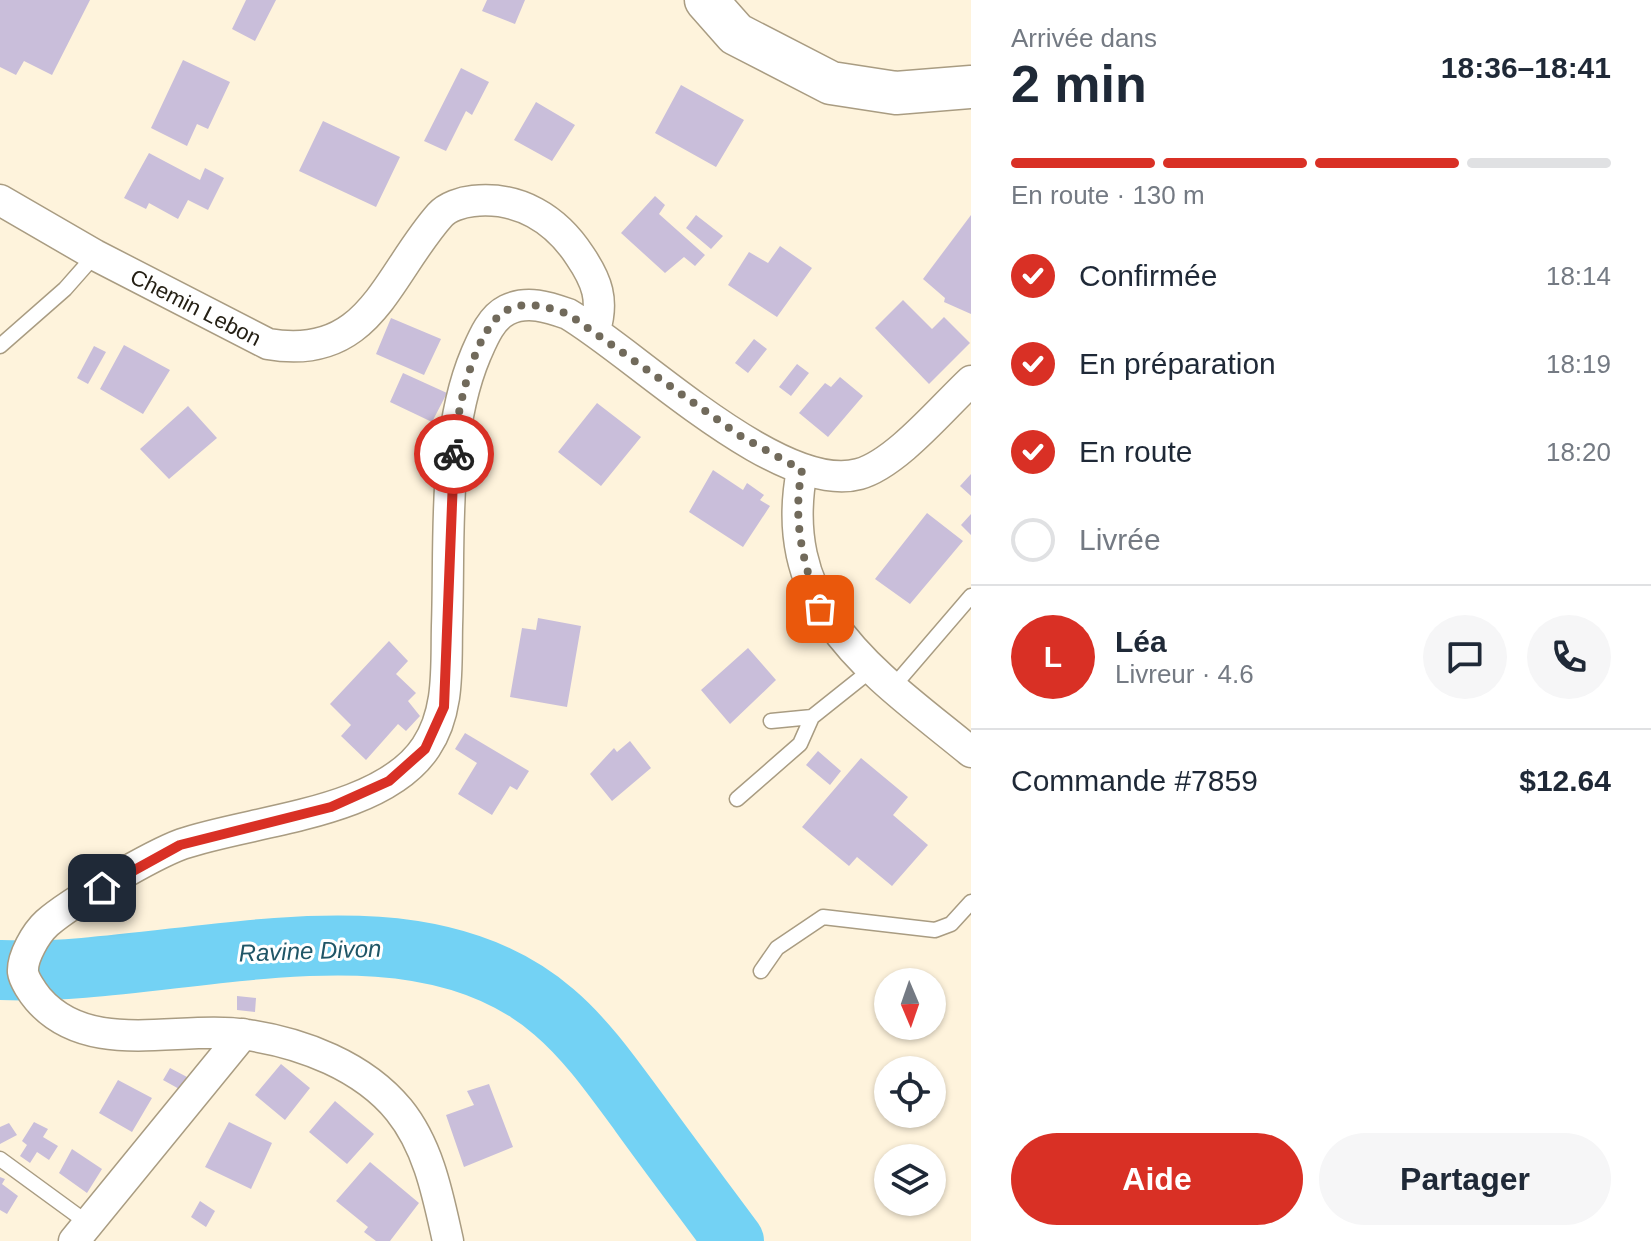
<!DOCTYPE html>
<html lang="fr">
<meta charset="utf-8">
<style>
body{margin:0;font-family:Helvetica,sans-serif;background:#f6f6f7;color:#1f2937;height:100vh;display:flex;flex-direction:column;font-size:30px;white-space:nowrap}
*{box-sizing:border-box;margin:0}
p{font-size:26px;color:#747a83}
.icon{flex:none;width:44px;height:44px;fill:none;stroke:currentColor;stroke-width:2;stroke-linecap:round;stroke-linejoin:round}
.map{position:relative;flex:1;overflow:hidden}
.side{display:flex;flex-direction:column;background:#fff;width:680px}
.side>*{flex:none}
.needle{width:52px;rotate:178deg}
.buttons{position:absolute;left:874px;top:968px;display:grid;gap:16px}
.buttons a{display:grid;place-items:center;width:72px;height:72px;border-radius:50%;background:#fff;box-shadow:0 2px 6px #0004;font-size:40px}
.pin{position:absolute;display:grid;place-items:center;width:68px;height:68px;color:#fff;margin:-34px;border-radius:16px;box-shadow:0 4px 12px #0006}
.courier{position:absolute;display:grid;place-items:center;width:80px;height:80px;margin:-40px;border:6px solid #d93025;border-radius:50%;background:#fff;color:#222;box-shadow:0 2px 10px #0007}
.summary em{font-style:normal;font-weight:700}
.summary div{display:flex;flex-direction:column-reverse}
.summary{display:flex;align-items:center;justify-content:space-between;height:136px;padding:0 40px}
h1{font-size:52px;font-weight:700;line-height:60px}
.bar{display:grid;grid-template-columns:repeat(4,1fr);gap:12px 8px;align-content:center;height:96px;padding:0 40px}
.bar i{height:10px;border-radius:6px;background:#e0e1e3}
.bar .on{background:#d93025}
.bar p{grid-column:span 4}
.line{display:flex;align-items:center;gap:20px;padding:0 40px;border-top:2px solid #e0e1e3}
.line div{flex:1}
.round{display:grid;place-items:center;flex:none;width:84px;height:84px;border-radius:42px;background:#f6f6f7}
ol{padding:0 40px;list-style:none}
li{display:flex;align-items:center;gap:24px;height:88px}
li p{margin-inline-start:auto}
li .icon{padding:8px;border-radius:50%;background:#d93025;color:#fff;stroke-width:4}
li:last-child{color:#747a83}
li i{width:44px;height:44px;border:4px solid #e0e1e3;border-radius:50%}
.cta{display:flex;gap:16px;margin-top:auto;padding:16px 40px}
.cta a{flex:1;height:92px;border-radius:48px;background:#d93025;color:#fff;font-size:32px;font-weight:700;line-height:92px;text-align:center}
.cta a+a{background:#f6f6f7;color:#1f2937}
main{display:flex;flex:1;min-height:0}
.map>svg:first-child{display:block}
.lines{fill:none;stroke-linecap:round;stroke-linejoin:round}
.river{stroke:#73d2f4;stroke-width:60}
.building{fill:#c9beda}
.service-casing{stroke:#a99c82;stroke-width:17}
.minor-casing{stroke:#a99c82;stroke-width:33}
.secondary-casing{stroke:#a99c82;stroke-width:45}
.service{stroke:#fff;stroke-width:14}
.minor{stroke:#fff;stroke-width:30}
.secondary{stroke:#fff;stroke-width:42}
.done{stroke:#716a5b;stroke-width:8;stroke-dasharray:0 14.4}
.route{stroke:#d93025;stroke-width:10}
.labels{text-anchor:middle;stroke-width:6;stroke-linejoin:round;paint-order:stroke}
.street-label{font-size:22px;fill:#252015;stroke:#fff}
.water-label{font-size:24px;font-style:italic;fill:#205667;stroke:#fff}
</style>
<main>
<div class="map">
<svg width="971" height="1241" viewBox="0 0 971 1241">
<rect width="100%" height="100%" fill="#fef3dc"/>
<g class="lines">
<path class="river" d="M 0,970 C 172,978 410,887 554,1012 C 588,1041 614,1079 640,1114 C 671,1157 703,1199 734,1241"/>
</g>
<path class="building" d="M 0,0 L 90,0 L 52,75 L 24,61 L 16,75 L 0,67 Z
M 246,0 L 276,0 L 255,41 L 232,29 Z
M 487,0 L 525,0 L 515,24 L 482,11 Z
M 183,60 L 230,82 L 208,129 L 197,124 L 187,146 L 151,128 Z
M 461,68 L 489,82 L 472,115 L 466,111 L 446,151 L 424,141 Z
M 681,85 L 744,120 L 716,167 L 655,133 Z
M 536,102 L 575,125 L 552,161 L 514,140 Z
M 323,121 L 400,157 L 376,207 L 299,171 Z
M 149,153 L 200,180 L 205,168 L 224,178 L 208,210 L 188,200 L 178,219 L 149,203 L 146,209 L 124,198 Z
M 655,196 L 665,205 L 659,214 L 705,255 L 695,266 L 684,257 L 665,273 L 621,233 Z
M 696,215 L 723,236 L 711,249 L 686,228 Z
M 971,215 L 971,314 L 944,302 L 945,298 L 923,279 Z
M 780,246 L 812,268 L 777,317 L 728,285 L 749,252 L 768,263 Z
M 903,300 L 932,329 L 944,317 L 970,343 L 929,384 L 875,328 Z
M 391,318 L 441,339 L 424,375 L 376,354 Z
M 754,339 L 767,349 L 748,373 L 735,363 Z
M 124,345 L 170,370 L 143,414 L 100,389 Z
M 94,346 L 106,352 L 88,384 L 77,378 Z
M 797,364 L 809,373 L 791,396 L 779,387 Z
M 403,373 L 447,393 L 432,422 L 390,402 Z
M 840,377 L 863,396 L 828,437 L 799,413 L 825,383 L 831,387 Z
M 597,403 L 641,437 L 601,486 L 558,452 Z
M 188,406 L 217,438 L 169,479 L 140,449 Z
M 713,470 L 743,490 L 747,483 L 764,495 L 760,500 L 770,506 L 743,547 L 689,512 Z
M 971,474 L 971,496 L 960,486 Z
M 927,513 L 963,541 L 910,604 L 875,579 Z
M 971,514 L 971,535 L 961,525 Z
M 538,618 L 581,626 L 567,707 L 510,697 L 522,628 L 536,630 Z
M 389,641 L 408,661 L 396,674 L 416,693 L 408,701 L 420,716 L 406,731 L 398,724 L 366,760 L 341,736 L 351,725 L 330,704 Z
M 748,648 L 776,680 L 730,724 L 701,690 Z
M 465,733 L 529,771 L 517,790 L 510,786 L 492,815 L 458,794 L 477,763 L 455,749 Z
M 630,741 L 651,768 L 612,801 L 590,774 L 614,748 L 617,752 Z
M 818,751 L 841,771 L 830,785 L 806,765 Z
M 861,758 L 908,797 L 893,815 L 928,845 L 892,886 L 857,857 L 849,866 L 802,827 Z
M 237,996 L 256,998 L 255,1012 L 237,1010 Z
M 281,1064 L 310,1088 L 285,1120 L 255,1095 Z
M 170,1068 L 187,1077 L 181,1090 L 163,1080 Z
M 118,1080 L 152,1098 L 132,1132 L 99,1113 Z
M 489,1084 L 513,1147 L 464,1167 L 446,1115 L 474,1105 L 467,1091 Z
M 335,1101 L 374,1134 L 347,1164 L 309,1132 Z
M 34,1122 L 48,1129 L 43,1137 L 58,1146 L 49,1160 L 37,1152 L 30,1163 L 20,1156 L 27,1145 L 22,1141 Z
M 229,1122 L 272,1143 L 251,1189 L 205,1167 Z
M 9,1123 L 17,1135 L 0,1144 L 0,1127 Z
M 72,1149 L 102,1169 L 87,1193 L 59,1173 Z
M 370,1162 L 419,1203 L 390,1241 L 376,1241 L 364,1232 L 368,1227 L 336,1201 Z
M 0,1177 L 5,1179 L 2,1184 L 18,1196 L 7,1214 L 0,1210 Z
M 200,1201 L 215,1211 L 206,1227 L 191,1217 Z"/>
<g class="lines">
<defs>
<path id="service" d="M 0,346 L 65,289 L 95,255
M 892,688 L 971,596
M 771,721 L 812,717
M 737,799 L 800,744 L 812,717 L 871,670
M 761,971 L 777,948 L 823,917 L 935,930 L 951,924 L 971,902
M 0,1159 L 89,1224"/>
<path id="minor" d="M 0,200 L 95,255 L 268,344 C 370,362 386,276 440,215 C 447,207 462,202 473,201 C 519,196 556,219 580,256 C 597,281 604,300 595,330
M 802,470 C 775,611 876,674 971,752
M 74,1241 L 243,1034
M 448,1241 C 438,1196 429,1147 399,1110 C 363,1066 302,1043 248,1035 C 180,1024 90,1059 38,999 C 33,993 24,980 23,972 C 22,957 36,933 47,923 C 71,902 152,855 182,844 C 252,820 382,814 426,747 C 450,711 446,667 447,626 C 450,540 442,434 476,354 C 483,338 491,318 507,310 C 527,300 548,307 568,314 C 636,354 780,496 859,474 C 896,464 942,408 971,381"/>
<path id="secondary" d="M 706,0 L 736,34 L 831,83 L 896,93 L 971,87"/>
</defs>
<use href="#service" class="service-casing"/>
<use href="#minor" class="minor-casing"/>
<use href="#secondary" class="secondary-casing"/>
<use href="#service" class="service"/>
<use href="#minor" class="minor"/>
<use href="#secondary" class="secondary"/>
</g>
<g class="lines">
<path class="done" d="M 454,454 C 455,418 473,328 507,310 C 527,300 548,307 568,314 L 742,437 L 802,470 C 792,521 803,562 820,609"/>
<path class="route" d="M 102,888 L 180,845 L 331,807 L 389,781 L 425,749 L 444,707 L 454,454"/>
</g>
<g class="labels">
<g class="street-label">
<text transform="translate(196 307) rotate(27)" y="8">Chemin Lebon</text>
</g>
<g class="water-label">
<text transform="translate(310 951) rotate(-2)" y="8">Ravine Divon</text>
</g>
</g>
</svg>
<div class="buttons">
<a><svg class="needle" viewBox="-14 -14 28 28"><path d="M0-13l5 13h-10z" fill="#e53935"/><path d="M0 13l5-13h-10z" fill="#747a83"/></svg></a>
<a><svg class="icon" aria-label="locate" viewBox="0 0 24 24"><circle cx="12" cy="12" r="6"/><path d="M12 2v4M12 18v4M2 12h4M18 12h4"/></svg></a>
<a><svg class="icon" aria-label="layers" viewBox="0 0 24 24"><path d="M12 4l9 5-9 5-9-5zM3 14l9 5 9-5"/></svg></a>
</div>
<div class="pin" style="left:820px;top:609px;background:#ea580c"><svg class="icon" aria-label="bag" viewBox="0 0 24 24"><path d="M5 8h14l-1 12H6zM9 8a3 3 0 0 1 6 0"/></svg></div>
<div class="pin" style="left:102px;top:888px;background:#1f2937"><svg class="icon" aria-label="home" viewBox="0 0 24 24"><path d="M3 11l9-7 9 7M6 9v11h12V9"/></svg></div>
<div class="courier" style="left:454px;top:454px"><svg class="icon" aria-label="bike" viewBox="0 0 24 24"><circle cx="6" cy="16" r="4"/><circle cx="18" cy="16" r="4"/><path d="M6 16l4-8h5l3 8M10 8l3 8H6M13 5h3"/></svg></div>
</div>
<section class="side">
<div class="summary"><div><h1>2 min</h1><p>Arrivée dans</p></div><em>18:36–18:41</em></div>
<div class="bar"><i class="on"></i><i class="on"></i><i class="on"></i><i></i><p>En route · 130 m</p></div>
<ol>
<li><svg class="icon" aria-label="check" viewBox="0 0 24 24"><path d="M5 12l5 5 9-10"/></svg>Confirmée<p>18:14</p></li>
<li><svg class="icon" aria-label="check" viewBox="0 0 24 24"><path d="M5 12l5 5 9-10"/></svg>En préparation<p>18:19</p></li>
<li><svg class="icon" aria-label="check" viewBox="0 0 24 24"><path d="M5 12l5 5 9-10"/></svg>En route<p>18:20</p></li>
<li><i></i>Livrée</li>
</ol>
<div class="line" style="height:144px"><b class="round" style="background:#d93025;color:#fff">L</b><div><b>Léa</b><p>Livreur · 4.6</p></div><a class="round"><svg class="icon" aria-label="chat" viewBox="0 0 24 24"><path d="M4 5h16v11H9l-5 4z"/></svg></a><a class="round"><svg class="icon" aria-label="phone" viewBox="0 0 24 24"><path d="M5 4h4l2 5-3 2q2 4 5 5l2-3 5 2v4C11 20 4 13 5 4z"/></svg></a></div>
<div class="line" style="height:104px"><div>Commande #7859</div><b>$12.64</b></div>
<div class="cta"><a>Aide</a><a>Partager</a></div>
</section>
</main>
